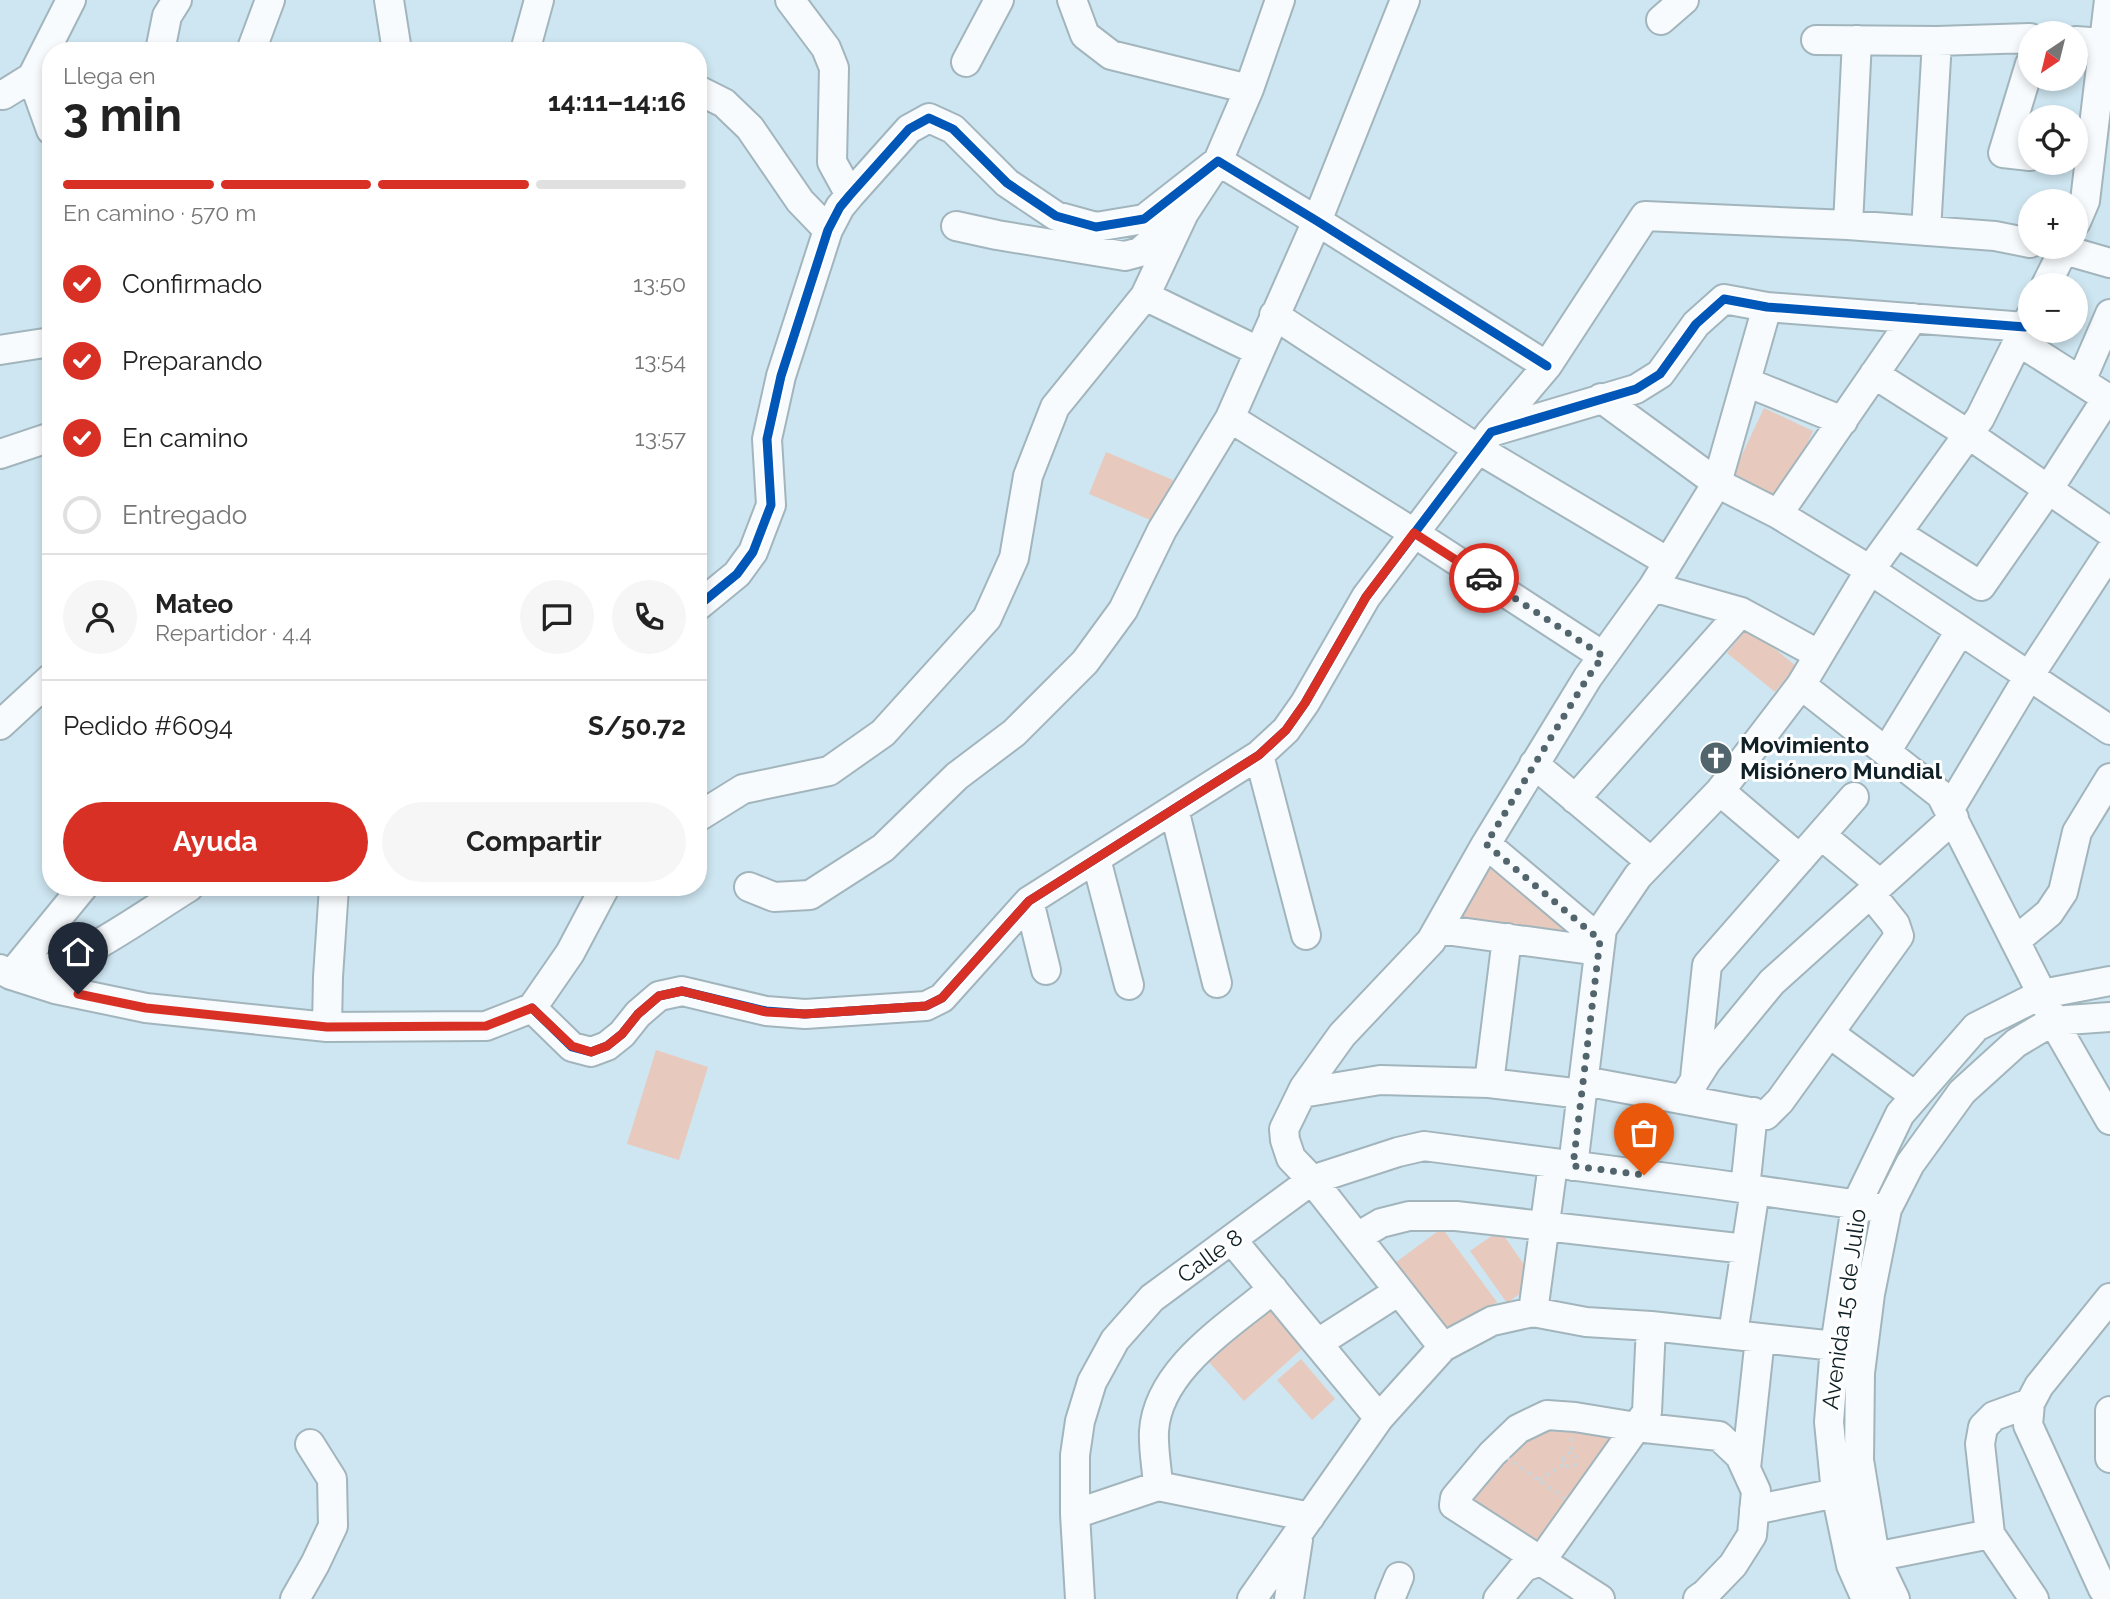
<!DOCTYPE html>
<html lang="es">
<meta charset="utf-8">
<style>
body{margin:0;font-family:Raleway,sans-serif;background:#f6f6f6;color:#222;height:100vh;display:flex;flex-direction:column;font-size:26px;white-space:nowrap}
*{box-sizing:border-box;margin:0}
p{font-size:23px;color:#767676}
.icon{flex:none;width:38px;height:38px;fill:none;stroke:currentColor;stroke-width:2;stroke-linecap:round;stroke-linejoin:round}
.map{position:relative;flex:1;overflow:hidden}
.drawer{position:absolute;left:42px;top:42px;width:665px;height:854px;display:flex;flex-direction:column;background:#fff;border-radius:28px;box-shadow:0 4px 10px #0003}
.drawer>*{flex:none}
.needle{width:46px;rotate:215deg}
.tools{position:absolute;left:2018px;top:21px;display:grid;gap:14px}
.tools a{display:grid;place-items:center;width:70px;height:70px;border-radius:50%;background:#fff;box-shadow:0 4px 10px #0003;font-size:35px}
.pin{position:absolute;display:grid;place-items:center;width:60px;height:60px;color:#fff;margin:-72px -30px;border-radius:50% 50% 50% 0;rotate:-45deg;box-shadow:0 0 7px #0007}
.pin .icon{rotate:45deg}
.courier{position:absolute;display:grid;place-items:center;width:70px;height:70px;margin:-35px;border:5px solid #d93025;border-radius:50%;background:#fff;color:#222;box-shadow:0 2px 9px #0007}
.summary em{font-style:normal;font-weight:700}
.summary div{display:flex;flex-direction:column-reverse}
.summary{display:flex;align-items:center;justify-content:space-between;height:119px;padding:0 21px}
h1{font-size:46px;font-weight:700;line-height:52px}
.bar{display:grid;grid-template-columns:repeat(4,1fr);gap:10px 7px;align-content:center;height:84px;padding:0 21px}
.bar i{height:9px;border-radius:5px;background:#e0e0e0}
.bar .current{background:#d93025}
.bar p{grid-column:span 4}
.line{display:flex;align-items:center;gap:18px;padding:0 21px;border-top:2px solid #e0e0e0}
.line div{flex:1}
.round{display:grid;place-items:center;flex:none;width:74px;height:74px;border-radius:37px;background:#f6f6f6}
ol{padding:0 21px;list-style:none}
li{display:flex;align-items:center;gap:21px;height:77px}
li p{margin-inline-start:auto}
li .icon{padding:7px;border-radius:50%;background:#d93025;color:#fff;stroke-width:4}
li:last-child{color:#767676}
li i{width:38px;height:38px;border:4px solid #e0e0e0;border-radius:50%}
.action{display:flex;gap:14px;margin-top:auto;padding:14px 21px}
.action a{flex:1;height:80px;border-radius:42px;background:#d93025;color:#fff;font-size:28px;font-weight:700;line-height:80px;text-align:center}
.action a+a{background:#f6f6f6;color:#222}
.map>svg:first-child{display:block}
.green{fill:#e7cabd}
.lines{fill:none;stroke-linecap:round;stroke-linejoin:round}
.minor-casing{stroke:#a2b5bd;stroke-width:32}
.path{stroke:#cdd4d8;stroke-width:3.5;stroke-dasharray:3.5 5;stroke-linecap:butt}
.minor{stroke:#f8fbfd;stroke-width:28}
.cycleway-casing{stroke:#fff;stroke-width:13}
.cycleway{stroke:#0057b8;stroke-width:9}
.done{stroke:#52656d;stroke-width:7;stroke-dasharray:0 12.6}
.route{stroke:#d93025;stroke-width:9}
.labels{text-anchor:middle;stroke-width:6;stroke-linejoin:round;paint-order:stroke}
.poi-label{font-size:23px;font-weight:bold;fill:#0f2026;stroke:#fff;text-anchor:start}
.street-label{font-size:23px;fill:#0f2026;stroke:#fff}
</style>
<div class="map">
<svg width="2110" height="1599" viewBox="0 0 2110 1599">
<rect width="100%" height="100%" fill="#cee6f1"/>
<path class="green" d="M 1764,408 L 1813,431 L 1781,500 L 1732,476 Z
M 1106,452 L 1173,480 L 1155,522 L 1089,494 Z
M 1748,627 L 1796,666 L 1775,692 L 1727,653 Z
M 1490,860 L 1579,936 L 1457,921 Z
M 656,1050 L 708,1067 L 679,1160 L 627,1144 Z
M 1442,1228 L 1497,1302 L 1450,1337 L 1395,1263 Z
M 1500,1230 L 1536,1282 L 1507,1303 L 1470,1251 Z
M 1269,1308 L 1304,1347 L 1244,1401 L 1209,1362 Z
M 1301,1359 L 1335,1399 L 1312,1420 L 1277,1380 Z
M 1531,1428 L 1616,1432 L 1539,1555 L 1465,1506 Z"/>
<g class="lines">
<defs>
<path id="minor" d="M 389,0 L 397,51
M 790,0 L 826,48 L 834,68 L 832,162 L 850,195
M 1072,0 L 1085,35 L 1111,55 L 1249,89
M 1661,20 L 1684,0
M 1816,40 L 1937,41 L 2030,38
M 2076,41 L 2103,43 L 2110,46
M 160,51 L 167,16 L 177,0
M 251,51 L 270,0
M 525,51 L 539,0
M 966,62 L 999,0
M 2030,64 L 2003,153 L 2030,156
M 698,90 L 724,103 L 750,128 L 800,201 L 828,230
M 0,94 L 3,95 L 32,77
M 51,130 L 32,77 L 71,0
M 2076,222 L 2085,201 L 2109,0
M 1848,225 L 1857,40
M 956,226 L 997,235 L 1125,256 L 1140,252 L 1177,219
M 1926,231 L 1937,41
M 2054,247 L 2110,263
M 2046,285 L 2065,247
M 1145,296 L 1258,351
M 1274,315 L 1478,449 L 1668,562
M 2018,341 L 2110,400
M 0,350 L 51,342
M 1874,374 L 1968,434 L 2110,532
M 2081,381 L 2110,314
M 1746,382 L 1843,421
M 1601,398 L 1717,483 L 1778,514 L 1870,570 L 2110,730
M 1230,418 L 1414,533 L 1603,656
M 1491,432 L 1547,366 L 1645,216 L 1848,225 L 1995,236 L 2030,243
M 0,454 L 51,437
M 1778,514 L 1913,318
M 1897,533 L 1981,586 L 2048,490 L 2107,398
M 1653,587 L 1741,612 L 1818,654
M 698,606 L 737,574 L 753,552 L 771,505 L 767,439 L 781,376 L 828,230 L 840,207 L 850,195 L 909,129 L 929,118 L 953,129 L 1007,183 L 1056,216 L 1096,227 L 1144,219 L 1218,161 L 1317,221 L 1547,366
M 1801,685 L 1941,795 L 2042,994 L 2053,1021 L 2110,1120
M 0,725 L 51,678
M 1886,752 L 1960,631
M 1259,755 L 1306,935
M 1534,764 L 1651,862
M 1720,791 L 1800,859
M 1575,799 L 1741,612
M 1174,809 L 1217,983
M 1949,810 L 2029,676 L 2110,552
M 698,817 L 743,789 L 829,771 L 883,733 L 987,618 L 1014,558 L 1028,476 L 1055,407 L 1145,296 L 1184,213 L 1218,161 L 1249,89 L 1280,0
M 1821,835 L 1880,884
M 1486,844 L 1600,940
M 1096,859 L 1129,985
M 749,887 L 774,897 L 810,895 L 883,848 L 957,776 L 1014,733 L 1085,662 L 1123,610 L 1162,530 L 1230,418 L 1317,221 L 1405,0
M 1029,901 L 1046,970
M 1438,929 L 1599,951
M 2015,941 L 2049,913 L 2063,892 L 2077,832 L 2110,778
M 0,969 L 11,975 L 55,989 L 146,1008 L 327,1027 L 486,1026 L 532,1008 L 570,953 L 605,887
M 11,975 L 83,887
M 22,978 C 83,960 136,920 189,887
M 532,1008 L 572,1047 L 591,1052 L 607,1046 L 622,1034 L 638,1014 L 659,996 L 682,991 L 766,1011 L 805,1014 L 926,1006 L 942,998 L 1029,901 L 1259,755 L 1286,730 L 1305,703 L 1366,597 L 1491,432 L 1636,389 L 1660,374 L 1696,324 L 1724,299 L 1767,307 L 2025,327
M 327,1027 L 328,977 L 334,887
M 1829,1033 L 1915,1096
M 1695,1078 L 1707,965 L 1854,797
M 1584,1081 L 1766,1115 L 1780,1101 L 1899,936 L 1895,924 L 1870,893
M 1489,1083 L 1507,938
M 1302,1093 L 1380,1080 L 1489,1083 L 1582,1094
M 1683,1099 L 1707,1061 L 1772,982 L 1954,818
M 1573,1166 L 1602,929 L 1638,876 L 1720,791 L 1801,685 L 1870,570 L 1980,418 L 2030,317
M 1745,1189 L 1753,1112
M 1357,1237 L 1381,1223 L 1409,1216 L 1456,1216 L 1746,1249
M 1232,1240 L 1379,1418
M 2110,1298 L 2039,1386 L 2030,1403 L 2028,1425 L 2103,1589 L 2110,1596
M 1533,1312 L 1553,1164
M 1733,1334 L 1755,1190
M 1318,1343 L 1399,1291
M 1443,1347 L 1312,1180 L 1291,1158 L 1285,1140 L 1284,1129 L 1304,1088 L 1342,1035 L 1431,941 L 1486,844 L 1588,677 L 1653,587 L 1717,483 L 1767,307
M 2030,1403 L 1994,1416 L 1983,1427 L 1980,1444 L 1990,1534 L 2034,1599
M 2110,1411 L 2110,1458
M 1746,1468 L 1760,1338
M 1158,1486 L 1310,1517
M 1754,1510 L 1836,1493
M 1075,1514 L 1158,1486 C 1157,1468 1153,1449 1154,1431 C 1158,1369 1229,1326 1273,1289
M 1875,1557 L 1990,1534
M 295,1599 L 315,1564 L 333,1526 L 332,1479 L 310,1444
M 1080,1599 L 1075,1514 L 1075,1455 L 1080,1421 L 1092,1382 L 1115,1340 L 1152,1298 L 1312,1180 L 1398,1152 L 1424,1146 L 1714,1184 L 1887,1209
M 1252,1599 L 1379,1418 L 1443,1347 L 1492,1321 L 1533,1312 L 1586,1322 L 1651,1326 L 1835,1346
M 1289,1599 L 1298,1540
M 1390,1599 L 1399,1577
M 1498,1599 L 1524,1567 L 1541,1561 L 1647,1412 L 1651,1326
M 1600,1599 L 1454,1505 L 1455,1498 L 1492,1454 L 1518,1429 L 1547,1415 L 1575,1417 L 1636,1427 L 1719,1436 L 1740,1456 L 1756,1491 L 1752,1535 L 1733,1565 L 1705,1594 L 1698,1599
M 1866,1599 L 1851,1565 L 1836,1493 L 1829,1422 L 1835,1346 L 1856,1205 L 1900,1114 L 1976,1027 L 2042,994 L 2110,981
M 1895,1599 L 1875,1557 L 1859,1460 L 1860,1373 L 1870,1294 L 1887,1209 L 1910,1164 L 1962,1092 L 2016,1043 L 2053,1021 L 2110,1017"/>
</defs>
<use href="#minor" class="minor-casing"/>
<path class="path" d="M 1565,1426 L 1615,1435 L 1618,1437 L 1573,1504 L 1503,1455 C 1524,1437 1537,1427 1565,1426 Z
M 1572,1438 L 1572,1454
M1563 1460a7 7 0 1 1 14 0a7 7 0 1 1-14 0Z
M 1539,1480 L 1564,1464"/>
<use href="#minor" class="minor"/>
<defs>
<path id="cycleway" d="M 698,606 L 737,574 L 753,552 L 771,505 L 767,439 L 781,376 L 828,230 L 840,207 L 850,195 L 909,129 L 929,118 L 953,129 L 1007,183 L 1056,216 L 1096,227 L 1144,219 L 1218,161 L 1317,221 L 1547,366
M 532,1008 L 572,1047 L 591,1052 L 607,1046 L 622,1034 L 638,1014 L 659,996 L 682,991 L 766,1011 L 805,1014 L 926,1006 L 942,998 L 1029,901 L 1259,755 L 1286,730 L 1305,703 L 1366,597 L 1491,432 L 1636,389 L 1660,374 L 1696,324 L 1724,299 L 1767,307 L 2025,327"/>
</defs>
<use href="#cycleway" class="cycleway-casing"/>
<use href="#cycleway" class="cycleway"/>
</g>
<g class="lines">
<path class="done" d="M 1484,578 L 1603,656 L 1588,677 L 1486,844 L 1600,940 L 1573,1166 L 1644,1175"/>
<path class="route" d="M 78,994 L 146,1008 L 327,1027 L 486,1026 L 532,1008 L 572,1046 L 591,1052 L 607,1046 L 622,1034 L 638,1014 L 659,996 L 682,991 L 766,1012 L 805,1014 L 926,1006 L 942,998 L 1029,901 L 1259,755 L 1286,730 L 1305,703 L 1366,597 L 1414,533 L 1484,578"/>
</g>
<defs>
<symbol id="church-disc" viewBox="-11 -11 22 22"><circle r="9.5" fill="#52656d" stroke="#fff"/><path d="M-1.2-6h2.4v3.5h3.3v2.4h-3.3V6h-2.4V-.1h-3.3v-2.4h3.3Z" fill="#fff"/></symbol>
</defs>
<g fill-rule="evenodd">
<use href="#church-disc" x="1697" y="739" width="38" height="38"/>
</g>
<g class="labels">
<g class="poi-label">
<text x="1740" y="753">Movimiento<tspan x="1740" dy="26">Misiónero Mundial</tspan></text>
</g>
<g class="street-label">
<text transform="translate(1210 1256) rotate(-36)" y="8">Calle 8</text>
<text transform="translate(1844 1309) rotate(-82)" y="8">Avenida 15 de Julio</text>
</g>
</g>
</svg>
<div class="tools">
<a><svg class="needle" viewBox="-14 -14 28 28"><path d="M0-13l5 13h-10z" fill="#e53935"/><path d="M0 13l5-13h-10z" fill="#767676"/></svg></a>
<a><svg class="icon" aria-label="locate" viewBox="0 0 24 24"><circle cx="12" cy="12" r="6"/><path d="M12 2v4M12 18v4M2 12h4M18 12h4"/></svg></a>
<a>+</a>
<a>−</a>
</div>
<div class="pin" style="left:1644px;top:1175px;background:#ea580c"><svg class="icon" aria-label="bag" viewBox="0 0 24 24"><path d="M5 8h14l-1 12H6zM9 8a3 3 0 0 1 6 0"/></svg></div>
<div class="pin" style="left:78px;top:994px;background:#1f2937"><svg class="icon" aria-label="home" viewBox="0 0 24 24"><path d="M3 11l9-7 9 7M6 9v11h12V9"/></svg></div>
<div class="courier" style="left:1484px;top:578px"><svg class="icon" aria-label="car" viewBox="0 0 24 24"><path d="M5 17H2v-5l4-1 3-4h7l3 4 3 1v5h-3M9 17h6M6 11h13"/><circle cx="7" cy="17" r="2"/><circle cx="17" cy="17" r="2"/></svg></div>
<section class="drawer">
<div class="summary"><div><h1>3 min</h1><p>Llega en</p></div><em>14:11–14:16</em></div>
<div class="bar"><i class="current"></i><i class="current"></i><i class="current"></i><i></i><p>En camino · 570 m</p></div>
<ol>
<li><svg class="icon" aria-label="check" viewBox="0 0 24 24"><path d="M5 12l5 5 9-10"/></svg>Confirmado<p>13:50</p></li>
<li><svg class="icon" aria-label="check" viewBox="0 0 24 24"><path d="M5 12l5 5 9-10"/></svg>Preparando<p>13:54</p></li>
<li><svg class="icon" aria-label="check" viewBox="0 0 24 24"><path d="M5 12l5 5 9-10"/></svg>En camino<p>13:57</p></li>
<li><i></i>Entregado</li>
</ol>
<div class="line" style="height:126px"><a class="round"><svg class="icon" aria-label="person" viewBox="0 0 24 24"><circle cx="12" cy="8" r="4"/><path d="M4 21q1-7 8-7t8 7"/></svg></a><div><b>Mateo</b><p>Repartidor · 4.4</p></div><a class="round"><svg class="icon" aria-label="chat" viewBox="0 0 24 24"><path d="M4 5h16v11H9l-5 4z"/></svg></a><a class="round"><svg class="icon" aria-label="phone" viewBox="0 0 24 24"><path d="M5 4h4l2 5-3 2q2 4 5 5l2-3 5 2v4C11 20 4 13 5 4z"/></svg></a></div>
<div class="line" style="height:91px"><div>Pedido #6094</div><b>S/50.72</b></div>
<div class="action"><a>Ayuda</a><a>Compartir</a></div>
</section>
</div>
